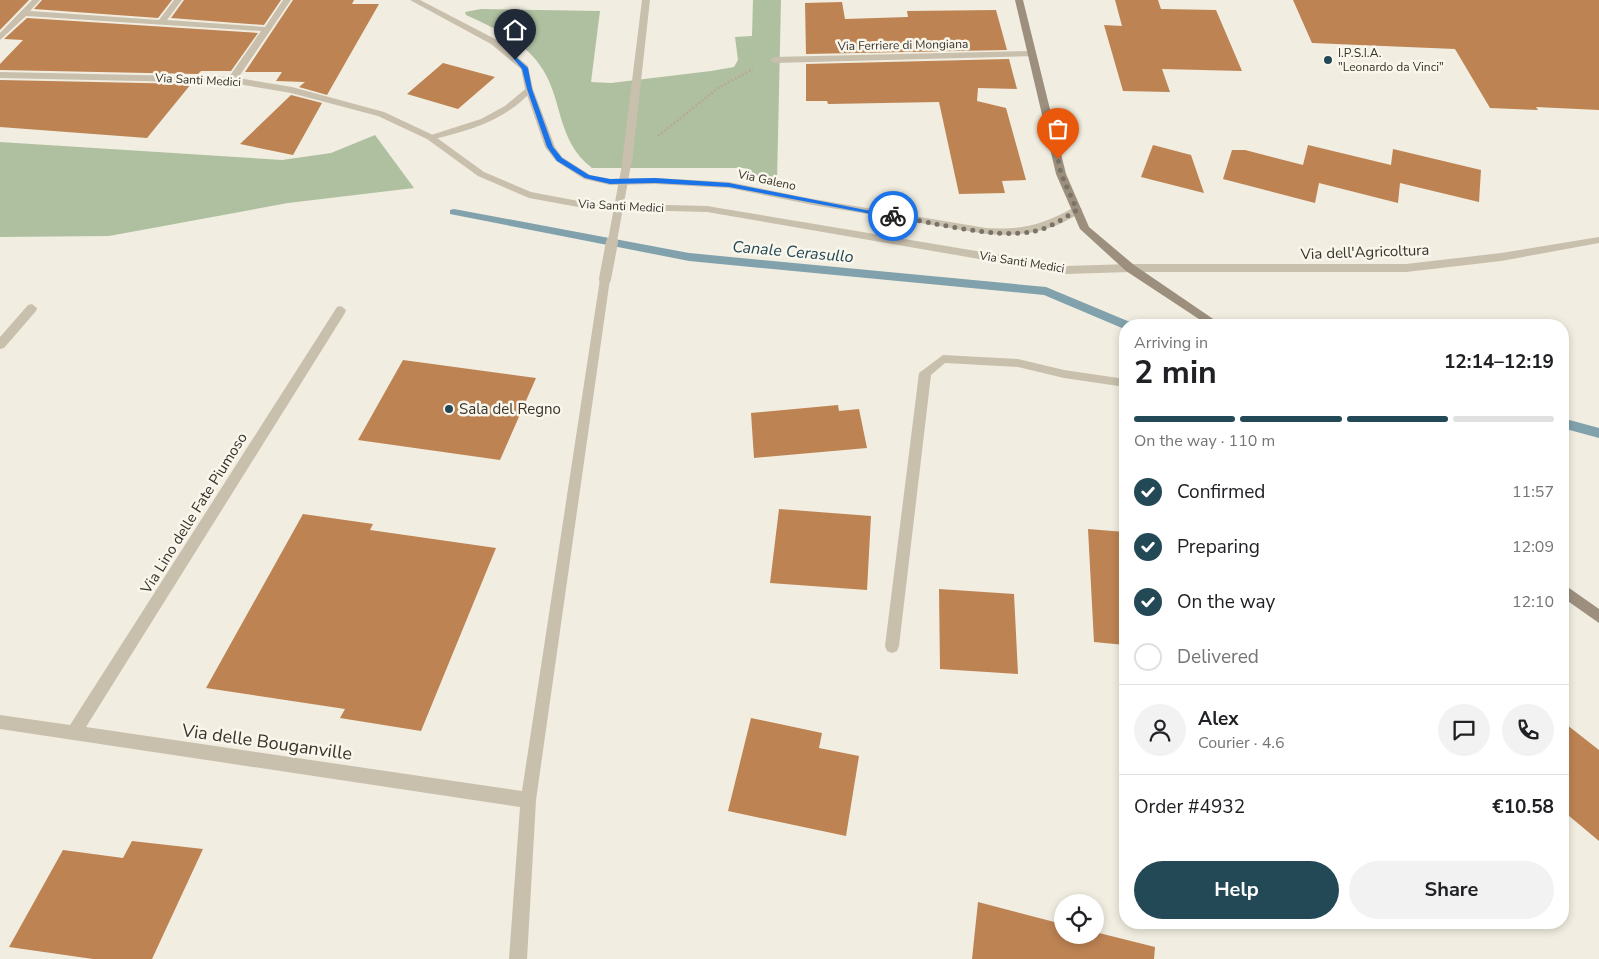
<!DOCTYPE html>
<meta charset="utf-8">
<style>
body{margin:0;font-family:"Nunito Sans",sans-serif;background:#f2f2f2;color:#202124;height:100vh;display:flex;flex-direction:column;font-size:19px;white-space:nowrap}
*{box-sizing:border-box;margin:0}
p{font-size:16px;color:#757577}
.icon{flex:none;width:28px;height:28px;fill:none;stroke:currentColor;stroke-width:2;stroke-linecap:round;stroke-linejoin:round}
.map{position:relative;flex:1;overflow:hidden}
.sheet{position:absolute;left:1119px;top:319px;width:450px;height:610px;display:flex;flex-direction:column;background:#fff;border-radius:20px;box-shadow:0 2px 8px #0003}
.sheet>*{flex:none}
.buttons{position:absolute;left:1054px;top:894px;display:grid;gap:10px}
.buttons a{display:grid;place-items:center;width:50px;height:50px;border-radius:50%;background:#fff;box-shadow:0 2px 8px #0003;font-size:25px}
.pin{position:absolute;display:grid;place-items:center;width:42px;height:42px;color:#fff;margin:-51px -21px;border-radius:50% 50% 50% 0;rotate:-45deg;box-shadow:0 0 5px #0007}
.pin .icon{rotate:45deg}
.courier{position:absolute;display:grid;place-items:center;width:50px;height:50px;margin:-25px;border:4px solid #1a73e8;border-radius:50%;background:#fff;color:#222;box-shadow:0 1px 6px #0007}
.head em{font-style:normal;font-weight:700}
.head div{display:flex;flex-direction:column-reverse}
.head{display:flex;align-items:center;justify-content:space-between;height:85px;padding:0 15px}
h1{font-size:32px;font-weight:700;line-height:38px}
.bar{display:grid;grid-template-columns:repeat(4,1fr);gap:8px 5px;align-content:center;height:60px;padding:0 15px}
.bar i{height:6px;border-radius:4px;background:#e0e0e0}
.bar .on{background:#234856}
.bar p{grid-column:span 4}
.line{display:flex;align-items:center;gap:12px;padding:0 15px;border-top:1px solid #e0e0e0}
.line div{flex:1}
.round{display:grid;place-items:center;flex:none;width:52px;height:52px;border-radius:26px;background:#f2f2f2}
ol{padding:0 15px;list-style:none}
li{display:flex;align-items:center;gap:15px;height:55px}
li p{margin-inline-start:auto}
li .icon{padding:5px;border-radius:50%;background:#234856;color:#fff;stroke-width:4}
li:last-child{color:#757577}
li i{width:28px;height:28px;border:2px solid #e0e0e0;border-radius:50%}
.action{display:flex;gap:10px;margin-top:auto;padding:10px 15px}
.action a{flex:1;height:58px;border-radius:30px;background:#234856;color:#fff;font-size:20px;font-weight:700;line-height:58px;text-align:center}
.action a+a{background:#f2f2f2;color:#202124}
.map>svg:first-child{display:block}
.green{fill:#afc0a1}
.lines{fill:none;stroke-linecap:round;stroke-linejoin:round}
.stream{fill:#81a2ac;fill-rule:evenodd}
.building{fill:#bd8353}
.path{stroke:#b5aa97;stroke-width:2.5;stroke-dasharray:2 2;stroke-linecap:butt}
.lane{fill:#c9bfad;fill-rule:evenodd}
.street{fill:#c9bfad;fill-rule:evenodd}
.secondary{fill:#9d8f7e;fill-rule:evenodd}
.street-bridge-far1{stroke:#c9bfad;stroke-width:9}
.street-bridge{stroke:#c9bfad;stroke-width:12}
.route{fill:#1a73e8}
.done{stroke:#79736a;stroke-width:5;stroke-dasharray:0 9}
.poi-dot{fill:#234856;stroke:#f9f6ec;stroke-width:2}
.labels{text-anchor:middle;stroke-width:5;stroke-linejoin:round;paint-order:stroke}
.far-street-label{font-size:12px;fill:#38322b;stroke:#f9f6ec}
.far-poi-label{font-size:12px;fill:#38322b;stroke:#f9f6ec;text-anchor:start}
.street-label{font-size:15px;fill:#38322b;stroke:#f9f6ec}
.poi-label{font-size:15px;fill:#38322b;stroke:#f9f6ec;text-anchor:start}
.water-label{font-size:16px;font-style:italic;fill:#234856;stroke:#f9f6ec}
.near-street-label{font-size:18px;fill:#38322b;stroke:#f9f6ec}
</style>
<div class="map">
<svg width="1599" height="959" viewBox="0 0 1599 959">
<rect width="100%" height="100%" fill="#f1ede0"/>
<path class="green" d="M 753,0 L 781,0 L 777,182 L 769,183 L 744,168 L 592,168 C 555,140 564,97 539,64 C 522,40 492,27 466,15 L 465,12 L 481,9 L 600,11 L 591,82 L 611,83 L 711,71 L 734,67 L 738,60 L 735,37 L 752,36 Z
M 375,135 L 414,188 L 288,203 L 109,236 L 0,237 L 0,142 L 282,160 L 331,153 Z"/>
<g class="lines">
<path class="stream" d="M 454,209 L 689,253 L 1046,287 L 1130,322 L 1132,325 L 1125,325 L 1125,329 L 1122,328 L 1044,295 L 689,261 L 450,214 L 450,210 Z
M 1562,418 L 1599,428 L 1599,438 L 1562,428 Z"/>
</g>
<path class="building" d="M 0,0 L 29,0 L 0,30 Z
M 42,0 L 172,0 L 158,18 L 34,9 Z
M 184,0 L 281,0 L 264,25 L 171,18 Z
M 293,0 L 354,0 L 352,4 L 379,4 L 327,95 L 299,87 L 305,82 L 276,81 L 282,72 L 245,72 Z
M 1115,0 L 1158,0 L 1161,9 L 1216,10 L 1242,71 L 1162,69 L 1170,92 L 1123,91 L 1104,25 L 1122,26 Z
M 1293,0 L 1599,0 L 1599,110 L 1536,107 L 1538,110 L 1490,108 L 1455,49 L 1312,43 Z
M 842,2 L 845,19 L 908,17 L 907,11 L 996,10 L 1007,50 L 806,54 L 805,3 Z
M 27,18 L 258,33 L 231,71 L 201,71 L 198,74 L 0,70 L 0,64 L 23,40 L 4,39 Z
M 1009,59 L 1017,89 L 978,88 L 977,101 L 1006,108 L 1026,180 L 1002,181 L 1005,193 L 959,194 L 939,102 L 828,104 L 827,101 L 806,101 L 806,64 Z
M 443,63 L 495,77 L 458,109 L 407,94 Z
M 0,80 L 191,84 L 147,138 L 0,127 Z
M 291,95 L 322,103 L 293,155 L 240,144 Z
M 1153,145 L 1191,155 L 1204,193 L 1141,177 Z
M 1308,145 L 1391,165 L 1393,149 L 1481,170 L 1479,202 L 1400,183 L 1398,203 L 1319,183 L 1315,203 L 1223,179 L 1232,150 L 1245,150 L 1303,165 Z
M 403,360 L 536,378 L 500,460 L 358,440 Z
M 838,405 L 839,411 L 859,409 L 867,448 L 754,458 L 751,413 Z
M 779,509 L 871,516 L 867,590 L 770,583 Z
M 303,514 L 373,524 L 370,530 L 496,548 L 421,731 L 340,718 L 345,709 L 206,688 Z
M 1088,529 L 1125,532 L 1125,645 L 1094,642 Z
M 939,589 L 1014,594 L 1018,674 L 940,669 Z
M 751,718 L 822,733 L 819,748 L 859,756 L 846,836 L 728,811 Z
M 1562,721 L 1599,750 L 1599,841 L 1562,810 Z
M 132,841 L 203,849 L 152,959 L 93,959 L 9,947 L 63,850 L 123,858 Z
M 978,902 L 1062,924 L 1062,935 L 1095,935 L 1095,932 L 1155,947 L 1154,959 L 972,959 Z"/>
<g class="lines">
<path class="path" d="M 658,136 L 718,88 L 753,69"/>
<path class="lane" d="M 642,0 L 650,0 L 632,162 L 627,165 L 622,162 Z
M 529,86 L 533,89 C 508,120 468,131 430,140 L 425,137 L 481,119 L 505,106 Z"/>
<path class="street" d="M 32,0 L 40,0 L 30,11 L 159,20 L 174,0 L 182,0 L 167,20 L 265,27 L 283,0 L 291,0 L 238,78 L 292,87 L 384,112 L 433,135 L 484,172 L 531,192 L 589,203 L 707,206 L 1066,266 L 1130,264 L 1406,264 L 1501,253 L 1599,237 L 1599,243 L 1501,261 L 1406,272 L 1130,272 L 1066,274 L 707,212 L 589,209 L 529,198 L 478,176 L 427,139 L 378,116 L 291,93 L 232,83 L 0,78 L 0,72 L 229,77 L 261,31 L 26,16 L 0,40 L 0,33 Z
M 410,0 L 420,0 L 497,40 L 528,66 L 533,89 L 555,147 L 562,157 L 590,175 L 610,179 L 655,178 L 729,182 L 813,199 L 986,228 C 1022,230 1042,225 1073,208 L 1081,208 L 1082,210 C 1078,215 1071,218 1066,221 C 1040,234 1015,236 986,234 L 813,205 L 729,188 L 655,184 L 610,185 L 584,179 L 556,161 L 545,147 L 525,89 L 521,69 L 491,44 Z
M 1032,51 L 1036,54 L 1035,56 L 774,63 L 770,60 L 774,57 Z
M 605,275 L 610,279 L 536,800 L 527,959 L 509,959 L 520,807 L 0,729 L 0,715 L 70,725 L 337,307 L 341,306 L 346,310 L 345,313 L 86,727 L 522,791 L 600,279 Z
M 32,304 L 37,308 L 36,311 L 4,348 L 0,349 L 0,337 L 28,305 Z
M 943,355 L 1018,359 L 1064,370 L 1125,379 L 1125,387 L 1064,378 L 1018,367 L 945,363 L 931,375 L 899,646 L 897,651 L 892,653 L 887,651 L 885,646 L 919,373 Z"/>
<path class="secondary" d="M 1015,0 L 1023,0 L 1066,174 L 1089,227 L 1134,265 L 1222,325 L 1208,325 L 1126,271 L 1080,229 L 1056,174 Z
M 1562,583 L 1599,609 L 1599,623 L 1562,597 Z"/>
<path class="street-bridge-far1" d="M 612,243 L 627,162"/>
<path class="street-bridge" d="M 605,279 L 612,242"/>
</g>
<path class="route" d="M 513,58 L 517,58 L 528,68 L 532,89 L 553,147 L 562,158 L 589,175 L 610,179 L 655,178 L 729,183 L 896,216 L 893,218 L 729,187 L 655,183 L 610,184 L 585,178 L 557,161 L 547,147 L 527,89 L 522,69 Z"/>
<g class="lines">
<path class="done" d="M 893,216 C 933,222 997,240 1035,231 C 1050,228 1064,218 1077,210 L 1061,174 L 1058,159"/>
</g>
<g class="poi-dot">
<circle cx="1328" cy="60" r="5"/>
<circle cx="449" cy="409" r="5"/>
</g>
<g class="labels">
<g class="far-street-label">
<text transform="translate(903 45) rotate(-1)" y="4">Via Ferriere di Mongiana</text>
<text transform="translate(198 80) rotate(3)" y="4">Via Santi Medici</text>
<text transform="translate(767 180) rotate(12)" y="4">Via Galeno</text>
<text transform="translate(621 206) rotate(3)" y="4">Via Santi Medici</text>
<text transform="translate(1022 262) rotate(9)" y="4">Via Santi Medici</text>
</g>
<g class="far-poi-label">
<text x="1338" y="57">I.P.S.I.A.<tspan x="1338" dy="14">"Leonardo da Vinci"</tspan></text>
</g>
<g class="street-label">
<text transform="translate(1365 252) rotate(-2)" y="5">Via dell'Agricoltura</text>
<text transform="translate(194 513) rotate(-58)" y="5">Via Lino delle Fate Piumoso</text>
</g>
<g class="poi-label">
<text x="459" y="414">Sala del Regno</text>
</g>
<g class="water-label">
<text transform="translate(793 251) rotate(5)" y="6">Canale Cerasullo</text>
</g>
<g class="near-street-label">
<text transform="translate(267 742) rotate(8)" y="6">Via delle Bouganville</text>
</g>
</g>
</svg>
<div class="buttons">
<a><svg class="icon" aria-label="locate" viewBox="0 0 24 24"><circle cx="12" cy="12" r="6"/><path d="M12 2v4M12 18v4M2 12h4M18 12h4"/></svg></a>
</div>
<div class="pin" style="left:1058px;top:159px;background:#ea580c"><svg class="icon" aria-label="bag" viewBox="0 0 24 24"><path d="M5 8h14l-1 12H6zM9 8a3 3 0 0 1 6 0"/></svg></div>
<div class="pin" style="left:515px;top:60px;background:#1f2937"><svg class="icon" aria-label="home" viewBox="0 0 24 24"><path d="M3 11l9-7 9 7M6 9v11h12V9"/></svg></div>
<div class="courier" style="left:893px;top:216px"><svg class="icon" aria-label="bike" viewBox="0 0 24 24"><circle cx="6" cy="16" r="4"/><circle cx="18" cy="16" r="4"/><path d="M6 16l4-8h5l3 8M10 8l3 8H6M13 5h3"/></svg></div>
<section class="sheet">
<div class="head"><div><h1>2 min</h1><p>Arriving in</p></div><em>12:14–12:19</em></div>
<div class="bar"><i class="on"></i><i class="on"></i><i class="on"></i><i></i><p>On the way · 110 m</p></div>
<ol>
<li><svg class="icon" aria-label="check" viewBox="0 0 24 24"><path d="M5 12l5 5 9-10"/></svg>Confirmed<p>11:57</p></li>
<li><svg class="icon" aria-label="check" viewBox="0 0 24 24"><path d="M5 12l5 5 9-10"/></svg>Preparing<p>12:09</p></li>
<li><svg class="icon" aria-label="check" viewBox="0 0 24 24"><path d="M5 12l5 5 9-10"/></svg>On the way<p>12:10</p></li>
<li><i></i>Delivered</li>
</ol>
<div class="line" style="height:90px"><a class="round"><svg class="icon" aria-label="person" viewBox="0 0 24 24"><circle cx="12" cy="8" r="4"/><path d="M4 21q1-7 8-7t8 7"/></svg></a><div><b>Alex</b><p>Courier · 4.6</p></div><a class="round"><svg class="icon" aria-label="chat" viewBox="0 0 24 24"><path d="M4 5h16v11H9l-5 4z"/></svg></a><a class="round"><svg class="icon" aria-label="phone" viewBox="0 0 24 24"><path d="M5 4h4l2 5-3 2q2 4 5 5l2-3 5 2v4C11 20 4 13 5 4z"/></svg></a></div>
<div class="line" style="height:65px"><div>Order #4932</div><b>€10.58</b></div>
<div class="action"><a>Help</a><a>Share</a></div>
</section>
</div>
